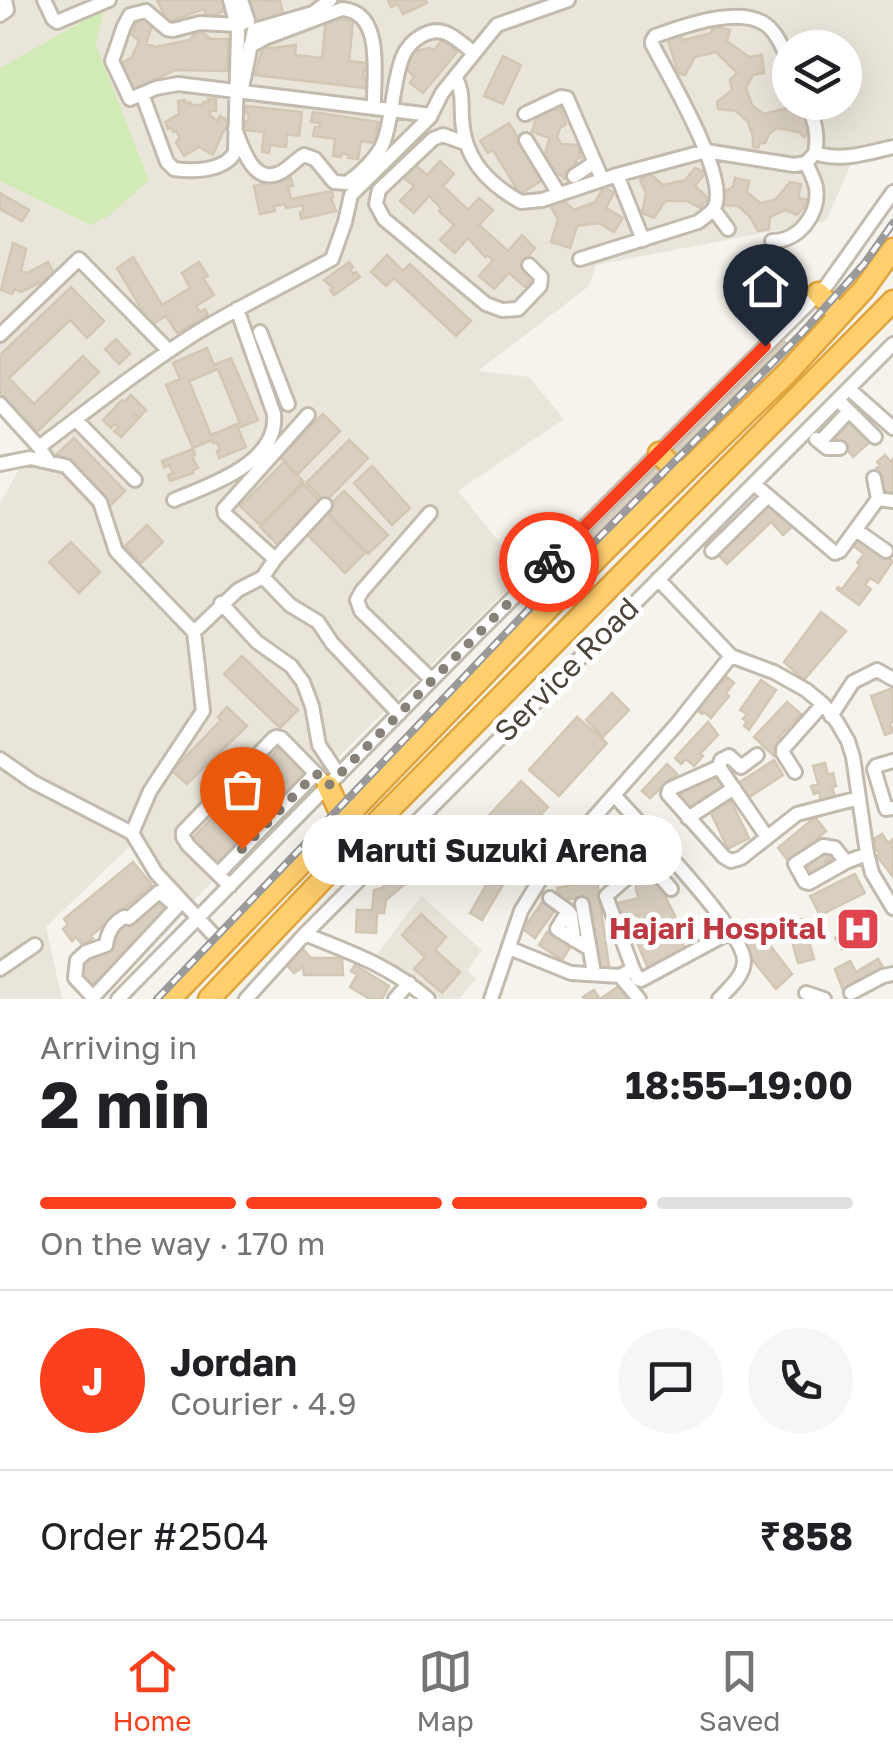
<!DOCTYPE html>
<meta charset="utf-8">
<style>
body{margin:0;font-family:"Golos Text",sans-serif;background:#f6f6f6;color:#202124;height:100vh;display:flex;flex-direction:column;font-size:38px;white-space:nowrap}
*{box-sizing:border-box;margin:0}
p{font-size:32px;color:#757577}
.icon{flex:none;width:55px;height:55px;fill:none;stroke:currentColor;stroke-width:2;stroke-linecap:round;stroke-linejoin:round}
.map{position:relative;height:999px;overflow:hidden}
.sheet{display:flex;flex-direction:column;background:#fff;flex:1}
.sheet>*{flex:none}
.fabs{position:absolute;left:772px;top:30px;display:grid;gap:20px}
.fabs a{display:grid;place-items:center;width:90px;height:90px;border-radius:50%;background:#fff;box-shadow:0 10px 40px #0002;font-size:50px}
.pin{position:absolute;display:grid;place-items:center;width:85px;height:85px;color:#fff;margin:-102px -42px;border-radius:50% 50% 50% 0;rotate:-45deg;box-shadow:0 0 10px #0007}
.pin .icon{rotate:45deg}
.courier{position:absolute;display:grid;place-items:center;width:100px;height:100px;margin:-50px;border:8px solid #fc3f1d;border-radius:50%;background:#fff;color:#222;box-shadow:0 2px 12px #0007}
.bubble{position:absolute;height:70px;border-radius:35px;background:#fff;box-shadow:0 10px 40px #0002;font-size:32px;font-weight:700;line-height:70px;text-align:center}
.summary em{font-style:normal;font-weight:700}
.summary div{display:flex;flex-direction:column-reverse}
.summary{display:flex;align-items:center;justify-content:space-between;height:170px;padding:0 40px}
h1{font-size:65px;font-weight:700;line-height:75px}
.bar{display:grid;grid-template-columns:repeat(4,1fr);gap:15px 10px;align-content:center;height:120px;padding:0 40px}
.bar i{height:12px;border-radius:8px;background:#e0e0e0}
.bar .selected{background:#fc3f1d}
.bar p{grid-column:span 4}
.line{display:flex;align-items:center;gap:25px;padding:0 40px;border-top:2px solid #e0e0e0}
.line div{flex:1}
.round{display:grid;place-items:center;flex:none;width:105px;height:105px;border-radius:52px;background:#f6f6f6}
.tabs{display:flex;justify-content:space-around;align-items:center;height:140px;border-top:2px solid #e0e0e0;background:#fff;font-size:28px;color:#757577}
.tabs a{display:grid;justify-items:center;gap:5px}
.tabs .selected{color:#fc3f1d}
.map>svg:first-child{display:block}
.residential{fill:#eae5da;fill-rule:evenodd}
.green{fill:#d2eab5}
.building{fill:#d8cfc1;stroke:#d3c7b4;stroke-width:2.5;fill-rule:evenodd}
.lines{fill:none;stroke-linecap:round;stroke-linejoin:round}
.minor-casing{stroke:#c2bbae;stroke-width:18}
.highway-casing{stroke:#e0a43c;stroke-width:25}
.minor{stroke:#fff;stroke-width:12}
.highway{stroke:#ffcf6e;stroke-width:20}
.rail-casing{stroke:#9a9a9a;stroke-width:8}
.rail{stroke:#fff;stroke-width:4;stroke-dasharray:11;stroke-linecap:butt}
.done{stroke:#878178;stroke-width:10;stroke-dasharray:0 18}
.route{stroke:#fc3f1d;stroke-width:12}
.labels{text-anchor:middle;stroke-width:10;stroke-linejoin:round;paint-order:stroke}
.street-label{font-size:30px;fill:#4b4439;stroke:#fff}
.health-label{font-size:30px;font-weight:bold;fill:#be3a42;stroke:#fff;text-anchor:end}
</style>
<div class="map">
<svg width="893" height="999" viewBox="0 0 893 999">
<rect width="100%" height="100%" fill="#f6f3ec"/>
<path class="residential" d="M 0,0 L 893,0 L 893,136 L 850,166 L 826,221 L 596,265 L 589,286 L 478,371 L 529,377 L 564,419 L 458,491 L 524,573 L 194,900 L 135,841 L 46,927 L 62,999 L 0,999 L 0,503 L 31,448 L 0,416 L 0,181 L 90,225 L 149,180 L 96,45 L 103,10 L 0,68 ZM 790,48 L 845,48 L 845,102 L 790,102 Z
M 421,896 L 482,950 L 467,970 L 476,979 L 459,999 L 440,999 L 413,976 L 377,954 Z"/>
<path class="green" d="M 104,9 L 96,45 L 149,180 L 109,216 L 90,225 L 0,181 L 0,68 Z"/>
<path class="building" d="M 157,0 L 224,0 L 227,10 L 207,18 L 204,9 L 168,22 Z
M 249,0 L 280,1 L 284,17 L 256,24 Z
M 388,0 L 426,0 L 427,3 L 403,14 L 398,4 L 391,7 Z
M 139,16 L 154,20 L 146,44 L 156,47 L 190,40 L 198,28 L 210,39 L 229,39 L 227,71 L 175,70 L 130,92 L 117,66 L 132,57 L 139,41 L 132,35 Z
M 326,18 L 353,21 L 349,61 L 369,63 L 368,70 L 364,70 L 363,78 L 367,78 L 366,88 L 255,75 L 262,49 L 296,45 L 295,55 L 322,58 Z
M 713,26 L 730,30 L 727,41 L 749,57 L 762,55 L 764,73 L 753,75 L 746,88 L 752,105 L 764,114 L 787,108 L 790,100 L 790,102 L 802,105 L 798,115 L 807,119 L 806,124 L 811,130 L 804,137 L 799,132 L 777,128 L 770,133 L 765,143 L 760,143 L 758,148 L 753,147 L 753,137 L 748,122 L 736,111 L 718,109 L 717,102 L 732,90 L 730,80 L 737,73 L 716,52 L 695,57 L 685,75 L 678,73 L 667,36 L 675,31 L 684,40 L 711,33 Z
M 442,40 L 457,52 L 423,93 L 410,83 L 414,77 L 404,66 L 411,52 L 429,48 L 434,50 Z
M 503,56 L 521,65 L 503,104 L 484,96 Z
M 208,99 L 216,99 L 216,111 L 210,111 L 210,115 L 217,121 L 220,116 L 231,123 L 223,132 L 213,155 L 199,147 L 184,156 L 176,142 L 180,138 L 176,131 L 173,132 L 171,128 L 168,129 L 165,122 L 179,114 L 178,101 L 185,100 L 185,103 L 190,102 L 191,105 L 203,105 L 203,102 L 209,102 Z
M 246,106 L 302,112 L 299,136 L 287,134 L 286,147 L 270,145 L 269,153 L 262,152 L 264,132 L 244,130 L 245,121 L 248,121 L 249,114 L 246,113 Z
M 539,109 L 561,110 L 566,124 L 560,128 L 557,137 L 561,144 L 578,145 L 581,158 L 578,158 L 574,166 L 577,170 L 564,179 L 561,175 L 540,168 L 550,138 L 532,132 Z
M 313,112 L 378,122 L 375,143 L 361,141 L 358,159 L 348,158 L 349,155 L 342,153 L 341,157 L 333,156 L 335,139 L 313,136 L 315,127 L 319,127 L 320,123 L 311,122 Z
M 509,123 L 544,179 L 520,194 L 493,150 L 488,153 L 480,141 Z
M 411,161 L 427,175 L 440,161 L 454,174 L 443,186 L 468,210 L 479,198 L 493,210 L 479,225 L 508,251 L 522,235 L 535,248 L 522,263 L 535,276 L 525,287 L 509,273 L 494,289 L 479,276 L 493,260 L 487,255 L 485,257 L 468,238 L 455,253 L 440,240 L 454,225 L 439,211 L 441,209 L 438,205 L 429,196 L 414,213 L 400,201 L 414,186 L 399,174 Z
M 695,168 L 706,172 L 695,186 L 708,198 L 700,208 L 687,201 L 665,201 L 654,218 L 642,213 L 646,193 L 640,180 L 649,173 L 663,185 L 685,180 Z
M 291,178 L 293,186 L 288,187 L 291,199 L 332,191 L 333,197 L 331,198 L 336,211 L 301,219 L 300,212 L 303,211 L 303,205 L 286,208 L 285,204 L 274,206 L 275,211 L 260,214 L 254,186 Z
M 735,178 L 749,181 L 747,192 L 760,203 L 775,200 L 790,182 L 801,184 L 798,198 L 810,200 L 797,215 L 785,210 L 770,217 L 769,229 L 758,231 L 750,217 L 738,206 L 724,205 L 725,191 L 733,187 Z
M 604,187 L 614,193 L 606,208 L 623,218 L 614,232 L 599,223 L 577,226 L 570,248 L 551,242 L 558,219 L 551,207 L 559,197 L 574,210 L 595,202 Z
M 0,193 L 29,210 L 22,221 L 0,209 Z
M 13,243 L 26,249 L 21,271 L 27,273 L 48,262 L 55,275 L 21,292 L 15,289 L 12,294 L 1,290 Z
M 387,255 L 403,271 L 410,264 L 471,321 L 456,336 L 394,278 L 386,286 L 371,272 Z
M 133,257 L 162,305 L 190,288 L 182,273 L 199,262 L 208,276 L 203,278 L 214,295 L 196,306 L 200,312 L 205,309 L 208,315 L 177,333 L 166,316 L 151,325 L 117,268 Z
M 349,262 L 353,267 L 350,269 L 353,274 L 356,272 L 360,277 L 334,295 L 330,290 L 333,288 L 324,280 Z
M 71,287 L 104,321 L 87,338 L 70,320 L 9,378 L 34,404 L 83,356 L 99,372 L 37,432 L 28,422 L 25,424 L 0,398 L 0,355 Z
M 778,336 L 806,363 L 566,601 L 539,574 Z
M 116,339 L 130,354 L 119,364 L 105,349 Z
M 207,348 L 214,365 L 231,358 L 258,420 L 238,428 L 246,447 L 219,458 L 217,451 L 220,450 L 217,442 L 213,443 L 212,440 L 193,448 L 166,385 L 180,379 L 173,363 ZM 218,369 L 240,423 L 211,435 L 189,381 Z
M 131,395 L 146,410 L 139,418 L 135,414 L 133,416 L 137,420 L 121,437 L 114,431 L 119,427 L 115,424 L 111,428 L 103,420 L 122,400 L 124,402 Z
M 323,414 L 340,431 L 298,474 L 280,457 Z
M 847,416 L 872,440 L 853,457 L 842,444 L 823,442 Z
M 74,438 L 125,491 L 109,507 L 57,454 Z
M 349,440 L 368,458 L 325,502 L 306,483 Z
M 193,449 L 195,455 L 192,456 L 198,468 L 192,471 L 193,473 L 170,481 L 168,475 L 173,473 L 169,465 L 164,467 L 162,461 Z
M 885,455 L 891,462 L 893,459 L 893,498 L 877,480 L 882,475 L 876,469 L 880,465 L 877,462 Z
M 284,462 L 303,481 L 260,525 L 240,506 Z
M 372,466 L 410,508 L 392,525 L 354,483 Z
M 303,484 L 321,502 L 278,545 L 260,527 Z
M 344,491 L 388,535 L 368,554 L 325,510 Z
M 767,500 L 792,527 L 783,535 L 771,522 L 727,564 L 714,551 Z
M 324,510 L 366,552 L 345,573 L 303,530 Z
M 147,525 L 163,542 L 141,563 L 125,546 Z
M 856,535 L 883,557 L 885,555 L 893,561 L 878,583 L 870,578 L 865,585 L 871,589 L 859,605 L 837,589 L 838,587 L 842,589 L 860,565 L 857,563 L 864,554 L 850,543 Z
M 71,542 L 100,572 L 79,593 L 49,562 Z
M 821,612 L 846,631 L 804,680 L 784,662 Z
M 242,656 L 298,710 L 280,728 L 224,674 Z
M 727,677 L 734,683 L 726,693 L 729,696 L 711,718 L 704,712 L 702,714 L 696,709 L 720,681 L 722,683 Z
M 761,680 L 776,690 L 749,730 L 744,726 L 747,721 L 743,719 L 747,714 L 740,710 Z
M 893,688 L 893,722 L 890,723 L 893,732 L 885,735 L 871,696 Z
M 612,693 L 629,710 L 603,737 L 586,720 Z
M 787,702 L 801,714 L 779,737 L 786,743 L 774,756 L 754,737 Z
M 227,707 L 247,726 L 187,784 L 172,771 L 221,720 L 218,717 Z
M 577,717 L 607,743 L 559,796 L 529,770 Z
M 708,722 L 718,735 L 700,754 L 703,756 L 694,766 L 686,759 L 681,764 L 675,758 Z
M 284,743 L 309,768 L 218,864 L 192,839 Z
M 774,760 L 783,775 L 745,800 L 735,785 Z
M 825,763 L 828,775 L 833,773 L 836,786 L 832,787 L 835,797 L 821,801 L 819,792 L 814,794 L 811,786 L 818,784 L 813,766 Z
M 667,764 L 677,774 L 650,798 L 642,791 Z
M 714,773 L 723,786 L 696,804 L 698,807 L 691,812 L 677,792 L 686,786 L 688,789 Z
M 521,781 L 548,807 L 506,852 L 479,826 Z
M 731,801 L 749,838 L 728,849 L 710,811 Z
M 815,817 L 826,831 L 789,862 L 778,848 Z
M 429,825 L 438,833 L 414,860 L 405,852 Z
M 614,825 L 639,846 L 632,854 L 629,852 L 627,855 L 622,850 L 606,861 L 601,859 L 597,863 L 587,854 Z
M 882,834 L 888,843 L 893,839 L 893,877 L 877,856 L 880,854 L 873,844 L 876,842 L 874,839 Z
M 464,841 L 501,863 L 495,873 L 506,880 L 482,920 L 470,913 L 492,875 L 457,854 Z
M 826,848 L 830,856 L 824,862 L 841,855 L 843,860 L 808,879 L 799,862 Z
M 133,862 L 152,885 L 91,936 L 93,938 L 83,946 L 76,937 L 72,941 L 63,929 L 68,924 L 64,919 Z
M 648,862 L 678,922 L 673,925 L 688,954 L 650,973 L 636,940 L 641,937 L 634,926 L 640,922 L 638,915 L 615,919 L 613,904 L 639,898 L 636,890 L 636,880 L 631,884 L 627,879 Z
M 400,869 L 410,880 L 386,900 L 384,913 L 377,913 L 376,933 L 356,932 L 357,910 L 372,910 L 374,890 L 382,888 Z
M 855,874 L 865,893 L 820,915 L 810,896 Z
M 597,880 L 609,967 L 595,969 L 584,896 L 560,901 L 557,888 Z
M 160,896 L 172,908 L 93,991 L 77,976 L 85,968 L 80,963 L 90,953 L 104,954 L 115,944 L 111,941 L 115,937 L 110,933 L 122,919 L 142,908 L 146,912 Z
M 543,901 L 555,910 L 535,938 L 523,929 Z
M 421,914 L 446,937 L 435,950 L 460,972 L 442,993 L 414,969 L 425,957 L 402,935 Z
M 803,919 L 814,959 L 798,963 L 787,923 Z
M 861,923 L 868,934 L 842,949 L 835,938 Z
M 757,928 L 792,974 L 776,989 L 738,942 Z
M 547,932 L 571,946 L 562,960 L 539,945 Z
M 303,949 L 311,958 L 342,958 L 343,975 L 304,975 L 303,967 L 294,973 L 286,964 Z
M 878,959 L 885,970 L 844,993 L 835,969 L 850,961 L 856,972 Z
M 355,965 L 389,986 L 382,999 L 370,999 L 350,987 L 357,975 L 351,971 Z
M 619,986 L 628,999 L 584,999 L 583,997 L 594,990 L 600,999 Z"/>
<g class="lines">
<defs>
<path id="minor" d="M 44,0 L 53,19 L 57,22 L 109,0
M 241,0 L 248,21 L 238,25 L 200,23 L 173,30 L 167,29 L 146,11 L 130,15 L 124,26 L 112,61 L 130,99 L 156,88 L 178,84 L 431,115
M 0,15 L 7,10 L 5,0
M 250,46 L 265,38 L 342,9 C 385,12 373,77 374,107
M 456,78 C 463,92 461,101 462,116 C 463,158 487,183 521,202 L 542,200 L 617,175 L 706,151 L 794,165 L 806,163 L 815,153
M 242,88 L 254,30 L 313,13 L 330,0
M 142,94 L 167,162 L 174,169 C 193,172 225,171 235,152 L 238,30 L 230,0
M 807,102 C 814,120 819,134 815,153
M 525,114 L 561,97 L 567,98 L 602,179
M 235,129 C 242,146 252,183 277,174 C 287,171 295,160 304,155 L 315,159 L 334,182 L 347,183 C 360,174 379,156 384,141 C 393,115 393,80 403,56 C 410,40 431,25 448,34 C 457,38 466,47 474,53
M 526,140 L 559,194
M 465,143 L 443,135 L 433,139 L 379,190 L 376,204 L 384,219 L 486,304 L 502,310 L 518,309 L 540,286 L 541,277 L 529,265
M 815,153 C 841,162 867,153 893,147
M 617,175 L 643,240
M 574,176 L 595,162
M 714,210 L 728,229
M 772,241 C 799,241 820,214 816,187 C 814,179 810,171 806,163
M 580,259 L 698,222 C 704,217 712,213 715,206 C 728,175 668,75 652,44 L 652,41 L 655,36 C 683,26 738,6 765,24 C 778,33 784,51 790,65
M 260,332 L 288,404
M 0,335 L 79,259 L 169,351
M 849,389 L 893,428
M 838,400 L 875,437
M 0,404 L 39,447
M 76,420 L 135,480
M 816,439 L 827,448 L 840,448
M 820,442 L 849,411
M 49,462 L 39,447 C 91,408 141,368 196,333 C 240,306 287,284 332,259 L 345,222 L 351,195 L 430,117 L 442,93 L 497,25 L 568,0
M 0,464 L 30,458 L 66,466 L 100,502 L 116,551 L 194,632 L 203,711 L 150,791 L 132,833 L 156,873 L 223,945
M 874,478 L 878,499
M 754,484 L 835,553 L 840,551 L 878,499 L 893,501
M 174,500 C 209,485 279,463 274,414 L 237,309
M 430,513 L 362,591 L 357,600 L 361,611 L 432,680
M 856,530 L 886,551
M 712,551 L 767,497
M 275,559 L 325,505
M 263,577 L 275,559 L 225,514 L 224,509 L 308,415
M 658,579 L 731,656 L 774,672 L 806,690 L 823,704 L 837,722 L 848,741 L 853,757 L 867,853 L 872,873 L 893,908
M 221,603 L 257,642 L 291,666 L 303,682 L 312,706 L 319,745 L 339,775
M 194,632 L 238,590 L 263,577 L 290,605 L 318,622 L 332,643 L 399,714
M 831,716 L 853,682 L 877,670 L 893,679
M 757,755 L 741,767 L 729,756 L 721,760 L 719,767 L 767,837
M 0,759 L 33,782 L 132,833
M 893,761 L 876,766 L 874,769 L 886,809 L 893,808
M 719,767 L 672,788 L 669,790 L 668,794 L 724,857 L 731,861 L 741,858 L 797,814 L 859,798
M 795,772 L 783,753 L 783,749 L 823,704
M 614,795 C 638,822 745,932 744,961 C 744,976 729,988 719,999
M 688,818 L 734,788
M 646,860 L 671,889
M 846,862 L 809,883 L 805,882 L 795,864 L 823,846 L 835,848 L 846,862 L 867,854
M 218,874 L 316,773
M 230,886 L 188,845 L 183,837 L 183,832 L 273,739 L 276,737 L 281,738 L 328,786
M 550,898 L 568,911
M 582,904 L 594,973
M 176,908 L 95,995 L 90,994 L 75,978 L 77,960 L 86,952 L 106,945 C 108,932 112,924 124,917 L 129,918 L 159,892 L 177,907
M 305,934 C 351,953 389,965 428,999
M 574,940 L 571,915 L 568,911 L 557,929 L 560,931 L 590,949
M 509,948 L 571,973 L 620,976 L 639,999
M 0,969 L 35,945
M 633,969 L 638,979 L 641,980 L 730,932
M 620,976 L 633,969 L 606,896 L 661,848
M 806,993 L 824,999
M 851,993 L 883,976 L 893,974
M 118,999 L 476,635 L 827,285 L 893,192
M 246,999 L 305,934 L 893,344
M 395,999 L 409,983
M 491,999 L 521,911 L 543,875 L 676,725 L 731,656"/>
<path id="highway" d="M 818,293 L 840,315
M 659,453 L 681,476
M 328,786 L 344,821
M 170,999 L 604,551 L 787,373 L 864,289 L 893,249
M 209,999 L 379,820 L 893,301"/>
</defs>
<use href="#minor" class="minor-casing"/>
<use href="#highway" class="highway-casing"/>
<use href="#minor" class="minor"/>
<use href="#highway" class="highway"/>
<defs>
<path id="rail" d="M 157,999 L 547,590 L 802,333 L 864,264 L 893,223"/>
</defs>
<use href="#rail" class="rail-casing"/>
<use href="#rail" class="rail"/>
</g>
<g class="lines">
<path class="done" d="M 242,849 L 316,773 L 328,786 L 549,562"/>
<path class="route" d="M 549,562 L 765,346"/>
</g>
<defs>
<symbol id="hospital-square" viewBox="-11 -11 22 22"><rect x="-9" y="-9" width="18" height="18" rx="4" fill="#e0444e" stroke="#fff"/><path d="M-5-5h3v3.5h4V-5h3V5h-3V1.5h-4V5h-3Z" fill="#fff"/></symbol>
</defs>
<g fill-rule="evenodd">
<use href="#hospital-square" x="833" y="904" width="50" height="50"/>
</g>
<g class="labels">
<g class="street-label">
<text transform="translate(567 670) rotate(-45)" y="10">Service Road</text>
</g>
<g class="health-label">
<text x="826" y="939">Hajari Hospital</text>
</g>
</g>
</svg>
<div class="fabs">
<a><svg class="icon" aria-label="layers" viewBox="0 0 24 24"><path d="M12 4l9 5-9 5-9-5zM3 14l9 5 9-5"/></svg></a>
</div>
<div class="pin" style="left:242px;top:849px;background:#ea580c"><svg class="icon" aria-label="bag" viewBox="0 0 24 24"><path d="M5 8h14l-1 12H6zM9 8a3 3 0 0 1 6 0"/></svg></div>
<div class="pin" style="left:765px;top:346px;background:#1f2937"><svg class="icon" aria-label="home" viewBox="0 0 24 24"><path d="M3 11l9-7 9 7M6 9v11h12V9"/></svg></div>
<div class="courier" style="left:549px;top:562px"><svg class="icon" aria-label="bike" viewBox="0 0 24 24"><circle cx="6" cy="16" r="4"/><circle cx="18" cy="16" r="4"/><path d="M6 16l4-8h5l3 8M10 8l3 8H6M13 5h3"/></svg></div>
<div class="bubble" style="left:302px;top:815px;width:380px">Maruti Suzuki Arena</div>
</div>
<section class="sheet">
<div class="summary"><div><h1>2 min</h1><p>Arriving in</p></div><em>18:55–19:00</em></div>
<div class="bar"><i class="selected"></i><i class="selected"></i><i class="selected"></i><i></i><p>On the way · 170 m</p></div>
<div class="line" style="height:180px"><b class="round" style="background:#fc3f1d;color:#fff">J</b><div><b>Jordan</b><p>Courier · 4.9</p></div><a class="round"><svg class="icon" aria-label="chat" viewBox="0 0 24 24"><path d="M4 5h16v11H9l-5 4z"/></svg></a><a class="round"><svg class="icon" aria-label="phone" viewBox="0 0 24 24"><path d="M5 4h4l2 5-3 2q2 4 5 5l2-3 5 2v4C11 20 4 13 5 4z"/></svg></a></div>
<div class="line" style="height:130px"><div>Order #2504</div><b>₹858</b></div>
</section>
<nav class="tabs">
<a class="selected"><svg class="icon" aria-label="home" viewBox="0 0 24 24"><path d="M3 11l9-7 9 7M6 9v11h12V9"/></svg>Home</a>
<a><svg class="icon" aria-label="map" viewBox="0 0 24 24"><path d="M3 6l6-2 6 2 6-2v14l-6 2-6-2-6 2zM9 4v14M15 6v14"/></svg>Map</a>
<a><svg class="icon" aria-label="saved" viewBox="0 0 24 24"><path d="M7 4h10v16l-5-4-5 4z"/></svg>Saved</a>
</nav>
